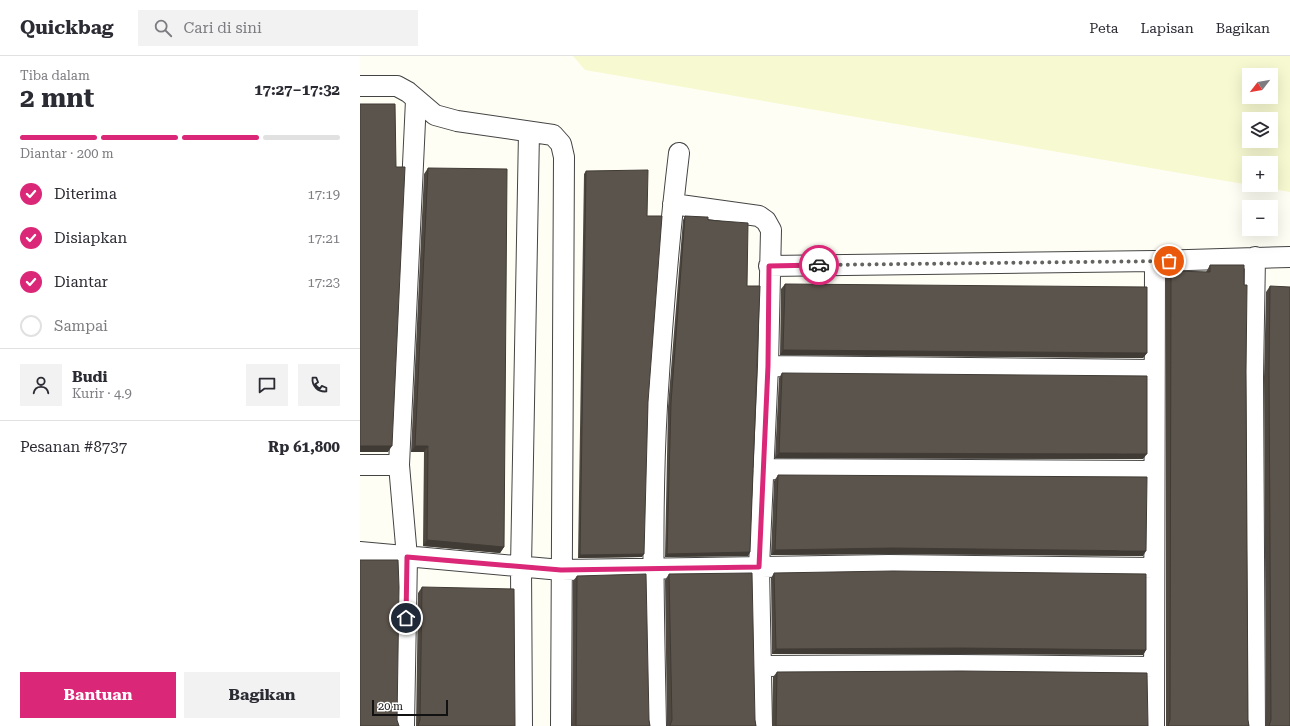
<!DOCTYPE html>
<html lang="id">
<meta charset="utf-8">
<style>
body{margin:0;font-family:"Roboto Serif",serif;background:#f2f2f3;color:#2b2b33;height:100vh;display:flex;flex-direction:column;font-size:15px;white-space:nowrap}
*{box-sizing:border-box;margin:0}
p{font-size:13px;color:#7c7c81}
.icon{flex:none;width:22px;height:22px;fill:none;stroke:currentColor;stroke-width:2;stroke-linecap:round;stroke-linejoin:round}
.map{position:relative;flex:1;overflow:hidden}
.panel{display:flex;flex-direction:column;background:#fff;width:360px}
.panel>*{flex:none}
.needle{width:26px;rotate:239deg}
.tools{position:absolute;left:882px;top:12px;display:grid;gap:8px}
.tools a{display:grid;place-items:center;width:36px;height:36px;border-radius:0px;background:#fff;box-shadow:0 4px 16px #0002;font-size:20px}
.scale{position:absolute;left:12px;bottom:10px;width:76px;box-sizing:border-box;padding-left:4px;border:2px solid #111;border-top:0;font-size:11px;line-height:14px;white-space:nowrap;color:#111;-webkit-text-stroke:3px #fff;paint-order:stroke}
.pin{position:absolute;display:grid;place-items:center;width:34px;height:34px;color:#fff;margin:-17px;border:2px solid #fff;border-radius:50%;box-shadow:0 1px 4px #0007}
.courier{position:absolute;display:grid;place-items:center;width:40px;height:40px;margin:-20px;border:3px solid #db2777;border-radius:50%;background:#fff;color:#222;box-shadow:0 1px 5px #0007}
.overview em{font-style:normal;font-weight:700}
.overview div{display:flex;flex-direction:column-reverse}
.overview{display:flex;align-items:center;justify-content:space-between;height:68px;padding:0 20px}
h1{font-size:26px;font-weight:700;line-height:30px}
.bar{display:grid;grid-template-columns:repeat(4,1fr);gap:6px 4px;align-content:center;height:48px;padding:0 20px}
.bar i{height:5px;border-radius:3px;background:#e1e1e2}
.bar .active{background:#db2777}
.bar p{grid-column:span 4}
.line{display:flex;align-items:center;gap:10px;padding:0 20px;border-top:1px solid #e1e1e2}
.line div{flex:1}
.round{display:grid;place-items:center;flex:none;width:42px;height:42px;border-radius:0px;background:#f2f2f3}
ol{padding:0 20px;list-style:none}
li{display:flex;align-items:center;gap:12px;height:44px}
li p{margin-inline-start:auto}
li .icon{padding:4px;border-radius:50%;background:#db2777;color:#fff;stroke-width:4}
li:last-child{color:#7c7c81}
li i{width:22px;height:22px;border:2px solid #e1e1e2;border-radius:50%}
.button{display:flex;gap:8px;margin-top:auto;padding:8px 20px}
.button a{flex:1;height:46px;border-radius:0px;background:#db2777;color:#fff;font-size:16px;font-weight:700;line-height:46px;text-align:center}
.button a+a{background:#f2f2f3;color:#2b2b33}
header{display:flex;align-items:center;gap:24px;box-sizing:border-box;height:56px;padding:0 20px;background:#fff;border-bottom:1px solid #e1e1e2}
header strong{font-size:19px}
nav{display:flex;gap:22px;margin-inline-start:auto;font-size:14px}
.search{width:280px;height:36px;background:#f2f2f3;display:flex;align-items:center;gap:10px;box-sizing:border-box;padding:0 14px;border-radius:0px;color:#7c7c81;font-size:15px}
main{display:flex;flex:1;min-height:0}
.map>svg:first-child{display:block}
.farmland{fill:#f7f9d1;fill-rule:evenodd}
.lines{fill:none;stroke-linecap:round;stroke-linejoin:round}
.street-casing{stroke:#444;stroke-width:22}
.street{stroke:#fff;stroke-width:20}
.wall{fill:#4e4841}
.shaded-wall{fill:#403b35}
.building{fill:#5b544c;stroke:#403b35}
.done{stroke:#646461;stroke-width:4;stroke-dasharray:0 7.2}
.route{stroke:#db2777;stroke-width:5}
</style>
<header>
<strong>Quickbag</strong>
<div class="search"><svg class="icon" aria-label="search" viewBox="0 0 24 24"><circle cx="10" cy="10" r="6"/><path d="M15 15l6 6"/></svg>Cari di sini</div>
<nav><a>Peta</a><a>Lapisan</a><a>Bagikan</a></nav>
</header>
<main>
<section class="panel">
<div class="overview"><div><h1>2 mnt</h1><p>Tiba dalam</p></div><em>17:27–17:32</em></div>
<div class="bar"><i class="active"></i><i class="active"></i><i class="active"></i><i></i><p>Diantar · 200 m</p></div>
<ol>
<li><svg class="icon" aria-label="check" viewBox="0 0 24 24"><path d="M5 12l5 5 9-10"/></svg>Diterima<p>17:19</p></li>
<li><svg class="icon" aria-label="check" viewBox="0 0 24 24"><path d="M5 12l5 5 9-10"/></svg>Disiapkan<p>17:21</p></li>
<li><svg class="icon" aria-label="check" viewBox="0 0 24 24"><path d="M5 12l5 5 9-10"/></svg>Diantar<p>17:23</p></li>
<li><i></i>Sampai</li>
</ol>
<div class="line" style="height:72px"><a class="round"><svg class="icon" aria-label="person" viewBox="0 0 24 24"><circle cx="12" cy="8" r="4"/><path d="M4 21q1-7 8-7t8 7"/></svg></a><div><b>Budi</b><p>Kurir · 4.9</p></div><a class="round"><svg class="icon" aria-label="chat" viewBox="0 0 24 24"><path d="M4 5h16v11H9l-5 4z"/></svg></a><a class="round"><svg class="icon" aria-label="phone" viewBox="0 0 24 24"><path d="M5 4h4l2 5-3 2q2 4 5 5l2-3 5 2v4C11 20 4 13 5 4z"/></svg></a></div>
<div class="line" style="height:52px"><div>Pesanan #8737</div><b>Rp 61,800</b></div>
<div class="button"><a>Bantuan</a><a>Bagikan</a></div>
</section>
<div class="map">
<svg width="930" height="670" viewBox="0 0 930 670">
<rect width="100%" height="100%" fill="#fffef5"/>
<path class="farmland" d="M 213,0 L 930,0 L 930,136 L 891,129 L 911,129 L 911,107 L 889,107 L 889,129 L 225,14 ZM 889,19 L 911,19 L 911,41 L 889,41 ZM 889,63 L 911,63 L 911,85 L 889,85 Z"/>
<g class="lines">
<defs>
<path id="street" d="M 0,30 L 37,30 L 48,36 L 75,59 L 97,65 L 193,79 L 201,88 L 204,101 L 201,670
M 313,148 L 399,160 L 406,165 L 411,174 L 408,310 L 399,511 L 402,670
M 895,201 L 893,321 L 895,670
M 409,210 L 795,205 L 930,201
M 408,310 L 794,314
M 0,409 L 39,409
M 403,413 L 794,415
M 0,496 L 201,514 L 529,509 L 794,512
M 401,610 L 597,609 L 794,611
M 44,670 L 47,501 L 39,409 L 56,44
M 162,670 L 161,511 L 169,76
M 296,670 C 294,564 291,456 297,350 C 302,266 309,181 319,97
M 794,670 L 795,205"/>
</defs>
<use href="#street" class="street-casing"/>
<use href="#street" class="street"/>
</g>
<path class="wall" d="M 68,112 L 144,491 L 140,497 L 63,490 L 64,396 L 51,396 L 64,118 Z
M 226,115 L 287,160 L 288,346 L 282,501 L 218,502 L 224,118 Z
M 325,160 L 348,164 L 387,230 L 390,496 L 388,500 L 305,501 L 308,351 L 323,164 Z
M 850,209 L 884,229 L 886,315 L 888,664 L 889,670 L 806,670 L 806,221 L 811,215 L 846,216 Z
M 425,228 L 787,297 L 783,302 L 420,299 L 421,233 Z
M 910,230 L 930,670 L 906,670 L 904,321 L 906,236 Z
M 422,317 L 783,403 L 415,402 L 419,322 Z
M 418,419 L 783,500 L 529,498 L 411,499 L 414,425 Z
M 414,517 L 786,594 L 783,599 L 597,598 L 412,598 L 411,522 Z
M 309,518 L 395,664 L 396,670 L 307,670 L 305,524 Z
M 217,520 L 289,664 L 290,670 L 212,670 L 213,525 Z
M 62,531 L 155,670 L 56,670 L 58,537 Z
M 417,616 L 788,670 L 412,670 L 413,621 Z"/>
<path class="shaded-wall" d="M 423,294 L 787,297 L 783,302 L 420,299 Z
M 0,390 L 32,390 L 28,396 L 0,396 Z
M 55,390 L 68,390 L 64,396 L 51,396 Z
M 419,397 L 787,398 L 783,403 L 415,402 Z
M 67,484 L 144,491 L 140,497 L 63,490 Z
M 532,492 L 786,495 L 783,500 L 529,498 L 411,499 L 415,494 Z
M 390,496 L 388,500 L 305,501 L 307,498 Z
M 284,498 L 282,501 L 218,502 L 220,499 Z
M 601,592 L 786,594 L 783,599 L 597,598 L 412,598 L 416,593 Z"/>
<path class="building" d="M 0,48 L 35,48 L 36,111 L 45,111 L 32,390 L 0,390 Z
M 68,112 L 147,113 L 144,491 L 67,484 L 68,390 L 55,390 Z
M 288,114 L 287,160 L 302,160 L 288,346 L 284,498 L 220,499 L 226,115 Z
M 325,160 L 346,161 L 348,161 L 348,164 L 388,167 L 387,230 L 400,230 L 390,496 L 307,498 L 311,347 Z
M 850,209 L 884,209 L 884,229 L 887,229 L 886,315 L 888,664 L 889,670 L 808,670 L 810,664 L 811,215 L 850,216 Z
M 425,228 L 787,231 L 787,297 L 423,294 Z
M 910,230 L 930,231 L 930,670 L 909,670 L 911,664 L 909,315 Z
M 422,317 L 787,320 L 787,398 L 419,397 Z
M 418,419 L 787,421 L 786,495 L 532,492 L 415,494 Z
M 0,504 L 38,504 L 39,531 L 37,664 L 39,670 L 0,670 Z
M 533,515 L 786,518 L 786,594 L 601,592 L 416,593 L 414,517 Z
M 392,517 L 395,664 L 396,670 L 310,670 L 312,664 L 309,518 Z
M 286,518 L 289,664 L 290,670 L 216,670 L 217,520 Z
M 62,531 L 154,533 L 155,670 L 58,670 L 60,664 Z
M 601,615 L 787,617 L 788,670 L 416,670 L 416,669 L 417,616 Z"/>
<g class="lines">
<path class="done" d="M 459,209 L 809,205"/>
<path class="route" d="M 46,562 L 47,501 L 201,514 L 399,511 L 408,310 L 409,210 L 459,209"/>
</g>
</svg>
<div class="tools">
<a><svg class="needle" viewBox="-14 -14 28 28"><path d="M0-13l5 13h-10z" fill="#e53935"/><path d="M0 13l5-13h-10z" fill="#7c7c81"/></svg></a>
<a><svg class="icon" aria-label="layers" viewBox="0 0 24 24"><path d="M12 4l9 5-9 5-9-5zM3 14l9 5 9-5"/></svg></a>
<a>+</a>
<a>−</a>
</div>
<div class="scale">20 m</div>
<div class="pin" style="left:809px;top:205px;background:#ea580c"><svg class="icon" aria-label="bag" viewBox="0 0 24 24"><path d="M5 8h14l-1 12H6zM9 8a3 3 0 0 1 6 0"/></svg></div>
<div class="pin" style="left:46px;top:562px;background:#1f2937"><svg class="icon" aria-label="home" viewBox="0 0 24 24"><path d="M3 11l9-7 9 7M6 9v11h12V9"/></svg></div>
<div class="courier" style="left:459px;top:209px"><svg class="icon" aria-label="car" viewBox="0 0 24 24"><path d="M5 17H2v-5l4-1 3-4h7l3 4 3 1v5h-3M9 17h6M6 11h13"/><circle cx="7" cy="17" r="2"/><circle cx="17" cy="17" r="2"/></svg></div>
</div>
</main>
